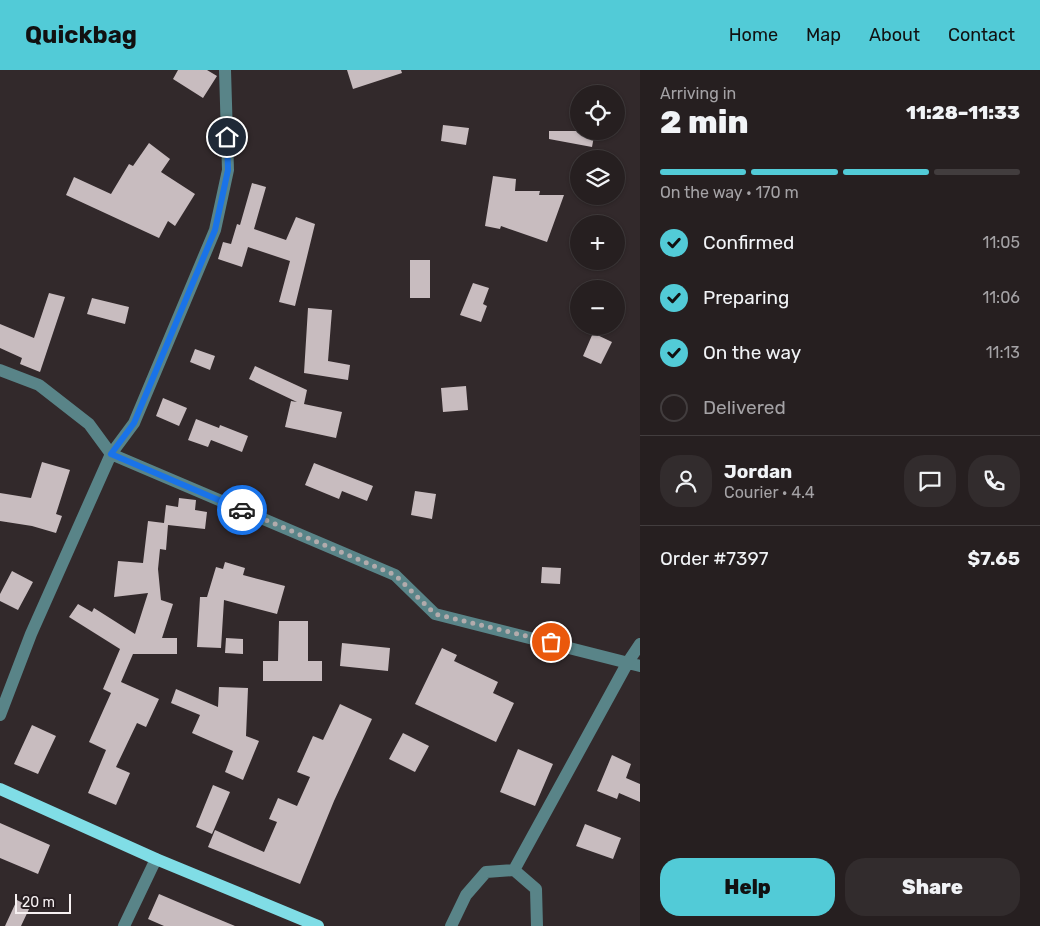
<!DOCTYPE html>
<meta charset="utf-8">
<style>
body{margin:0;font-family:Rubik,sans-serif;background:#322c2d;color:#f1f3f6;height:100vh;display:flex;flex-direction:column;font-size:19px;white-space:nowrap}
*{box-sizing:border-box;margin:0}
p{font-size:16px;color:#a4a2a5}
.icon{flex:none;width:28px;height:28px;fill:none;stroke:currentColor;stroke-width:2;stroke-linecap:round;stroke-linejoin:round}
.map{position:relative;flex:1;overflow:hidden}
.details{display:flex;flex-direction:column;background:#261f20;width:400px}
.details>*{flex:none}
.buttons{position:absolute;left:570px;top:15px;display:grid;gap:10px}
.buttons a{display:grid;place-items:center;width:55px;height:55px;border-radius:50%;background:#261f20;box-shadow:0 1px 4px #0004,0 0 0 1px #423d3e;font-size:25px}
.scale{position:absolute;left:15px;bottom:12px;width:56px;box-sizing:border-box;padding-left:5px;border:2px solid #f7f1f2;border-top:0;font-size:14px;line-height:18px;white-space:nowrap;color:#f7f1f2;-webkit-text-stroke:4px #281f22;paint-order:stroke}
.pin{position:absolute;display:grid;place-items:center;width:42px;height:42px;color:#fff;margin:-21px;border:2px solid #fff;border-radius:50%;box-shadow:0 1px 5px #0007}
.courier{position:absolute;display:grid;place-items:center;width:50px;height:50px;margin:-25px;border:4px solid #1a73e8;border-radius:50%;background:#fff;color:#222;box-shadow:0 1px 6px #0007}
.summary em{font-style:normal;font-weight:800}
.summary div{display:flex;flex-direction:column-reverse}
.summary{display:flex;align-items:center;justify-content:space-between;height:85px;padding:0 20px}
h1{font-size:32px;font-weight:800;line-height:38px}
.bar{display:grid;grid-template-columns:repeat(4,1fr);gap:8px 5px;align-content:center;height:60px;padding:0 20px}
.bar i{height:6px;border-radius:4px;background:#423d3e}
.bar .active{background:#52cbd7}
.bar p{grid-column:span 4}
.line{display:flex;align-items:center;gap:12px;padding:0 20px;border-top:1px solid #423d3e}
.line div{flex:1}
.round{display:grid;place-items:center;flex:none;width:52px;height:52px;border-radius:20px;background:#322c2d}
ol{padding:0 20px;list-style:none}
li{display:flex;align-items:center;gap:15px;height:55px}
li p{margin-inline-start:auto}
li .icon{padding:5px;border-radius:50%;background:#52cbd7;color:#111;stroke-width:4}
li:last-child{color:#a4a2a5}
li i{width:28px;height:28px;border:2px solid #423d3e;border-radius:50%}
.primary-button{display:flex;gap:10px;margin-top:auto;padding:10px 20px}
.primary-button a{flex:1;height:58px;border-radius:20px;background:#52cbd7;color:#111;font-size:20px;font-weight:800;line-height:58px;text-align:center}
.primary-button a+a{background:#322c2d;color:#f1f3f6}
header{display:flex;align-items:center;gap:30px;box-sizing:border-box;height:70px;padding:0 25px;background:#52cbd7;color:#111}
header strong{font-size:24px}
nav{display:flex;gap:28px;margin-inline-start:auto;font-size:18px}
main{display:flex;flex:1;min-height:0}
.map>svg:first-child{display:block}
.building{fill:#c8bcbf}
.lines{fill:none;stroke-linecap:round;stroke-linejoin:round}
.minor{stroke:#598488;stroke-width:12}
.major{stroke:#80dde6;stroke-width:12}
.done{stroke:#b2abac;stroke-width:5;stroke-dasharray:0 9}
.route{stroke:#1a73e8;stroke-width:6}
</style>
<header>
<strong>Quickbag</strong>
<nav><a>Home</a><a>Map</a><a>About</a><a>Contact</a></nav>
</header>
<main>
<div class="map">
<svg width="640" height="856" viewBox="0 0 640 856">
<rect width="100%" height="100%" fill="#32292b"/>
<path class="building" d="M 178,0 L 207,0 L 217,6 L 203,28 L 173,9 Z
M 347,0 L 401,0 L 402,3 L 353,19 Z
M 443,55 L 469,58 L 466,75 L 441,71 Z
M 549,61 L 595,61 L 592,77 L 549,69 Z
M 149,73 L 170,89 L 161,102 L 195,124 L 175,156 L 168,151 L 159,168 L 66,125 L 74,107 L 111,124 L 129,94 L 133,96 Z
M 493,106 L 516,109 L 515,121 L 540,121 L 539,125 L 564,125 L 547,172 L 501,156 L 500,159 L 485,156 Z
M 252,113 L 266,117 L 254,159 L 286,170 L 296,147 L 315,154 L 295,236 L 279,232 L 290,191 L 248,177 L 242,197 L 218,189 L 223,172 L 231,174 L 237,154 L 240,155 Z
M 410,190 L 430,190 L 430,228 L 410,228 Z
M 473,213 L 489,218 L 483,234 L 487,236 L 481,252 L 460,245 Z
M 49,223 L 65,227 L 40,302 L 20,294 L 22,288 L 0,278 L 0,254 L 34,268 Z
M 92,228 L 129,237 L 125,254 L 87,244 Z
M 308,238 L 332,240 L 328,291 L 350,295 L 348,310 L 304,303 Z
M 593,263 L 612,272 L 601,294 L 583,286 Z
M 195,279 L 215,286 L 210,300 L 190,292 Z
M 255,296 L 307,320 L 304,334 L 342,342 L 336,368 L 285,357 L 291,331 L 297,332 L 249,309 Z
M 466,316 L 468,340 L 443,342 L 441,318 Z
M 163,328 L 187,338 L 179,356 L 156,346 Z
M 196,349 L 219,358 L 220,355 L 248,366 L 242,382 L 211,370 L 208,377 L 188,370 Z
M 42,392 L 70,400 L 56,444 L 62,446 L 56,463 L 32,456 L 0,451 L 0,423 L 31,428 Z
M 314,393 L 373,416 L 367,431 L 342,421 L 339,429 L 305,415 Z
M 415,421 L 436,424 L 432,449 L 411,445 Z
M 179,428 L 196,430 L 195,440 L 207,442 L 205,459 L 168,455 L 166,480 L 160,479 L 158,499 L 161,530 L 173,534 L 162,568 L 177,568 L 177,584 L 133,584 L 121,612 L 159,629 L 146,657 L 137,653 L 116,697 L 130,703 L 116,735 L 88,723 L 106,680 L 89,672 L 111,623 L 103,619 L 120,579 L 69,547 L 78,534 L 92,542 L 94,538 L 135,564 L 148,523 L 114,527 L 118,491 L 143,493 L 148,451 L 164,453 L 166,435 L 178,437 Z
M 225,492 L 245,498 L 243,505 L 285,516 L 277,544 L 224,530 L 221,578 L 197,577 L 200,527 L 207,527 L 216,497 L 223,499 Z
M 542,497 L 561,498 L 560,514 L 541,513 Z
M 12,501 L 33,512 L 18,540 L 0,531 L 0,524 Z
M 279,551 L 308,551 L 308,591 L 322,591 L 322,611 L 263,611 L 263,591 L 278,591 Z
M 226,568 L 243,569 L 243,584 L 225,583 Z
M 342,573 L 390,578 L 388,601 L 340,596 Z
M 442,578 L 457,585 L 454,591 L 498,612 L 493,623 L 514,633 L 496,672 L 415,634 Z
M 219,617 L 248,618 L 246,666 L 259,671 L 243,710 L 225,702 L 233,681 L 192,663 L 200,645 L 171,633 L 176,619 L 218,637 Z
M 340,634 L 372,649 L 334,731 L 300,814 L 208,777 L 215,760 L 264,782 L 277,752 L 269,749 L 278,728 L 297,736 L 310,707 L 297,702 L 313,666 L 323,670 Z
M 32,655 L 56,666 L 38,704 L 14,694 Z
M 403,663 L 429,676 L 415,702 L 389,689 Z
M 518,679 L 553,694 L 535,736 L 500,722 Z
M 612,685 L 631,694 L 626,708 L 640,714 L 640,732 L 619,723 L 617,729 L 597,721 Z
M 213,715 L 230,722 L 212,764 L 196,757 Z
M 0,753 L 50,775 L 38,804 L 0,788 Z
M 585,754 L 621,768 L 613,789 L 576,776 Z
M 159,824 L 199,841 L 235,856 L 164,856 L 148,849 Z
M 17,830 L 30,837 L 21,856 L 5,856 Z"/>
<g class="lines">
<path class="minor" d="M 0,300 L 39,315 L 89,354 L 111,384 L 395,505 L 435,544 L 640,596
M 0,645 L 31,564 L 111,384 L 134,353 L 215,160 L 228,100 L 225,0
M 514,800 L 628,592 L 640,574
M 124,856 L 156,789
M 451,856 L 466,825 L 486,802 L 514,800 L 536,819 L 537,856"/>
<path class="major" d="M 0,719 L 156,789 L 318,856"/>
</g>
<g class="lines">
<path class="done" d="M 242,440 L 395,505 L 435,544 L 551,572"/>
<path class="route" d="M 227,67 L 228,100 L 215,160 L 134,353 L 111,384 L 242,440"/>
</g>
</svg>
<div class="buttons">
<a><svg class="icon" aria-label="locate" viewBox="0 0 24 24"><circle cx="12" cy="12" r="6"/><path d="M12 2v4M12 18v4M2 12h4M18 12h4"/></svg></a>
<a><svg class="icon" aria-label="layers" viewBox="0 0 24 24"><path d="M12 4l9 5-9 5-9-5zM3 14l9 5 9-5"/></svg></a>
<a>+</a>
<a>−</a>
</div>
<div class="scale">20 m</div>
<div class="pin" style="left:551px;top:572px;background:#ea580c"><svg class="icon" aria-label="bag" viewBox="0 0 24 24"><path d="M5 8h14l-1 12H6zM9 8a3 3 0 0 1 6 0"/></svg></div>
<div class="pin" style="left:227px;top:67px;background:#1f2937"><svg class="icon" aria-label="home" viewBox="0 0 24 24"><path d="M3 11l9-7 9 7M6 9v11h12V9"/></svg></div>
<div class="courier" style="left:242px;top:440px"><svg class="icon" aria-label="car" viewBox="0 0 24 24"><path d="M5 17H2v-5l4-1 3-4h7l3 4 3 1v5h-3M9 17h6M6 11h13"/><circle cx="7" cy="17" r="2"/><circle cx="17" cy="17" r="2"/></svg></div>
</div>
<section class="details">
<div class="summary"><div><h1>2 min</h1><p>Arriving in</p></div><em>11:28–11:33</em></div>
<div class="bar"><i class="active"></i><i class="active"></i><i class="active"></i><i></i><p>On the way · 170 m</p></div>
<ol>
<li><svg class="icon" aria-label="check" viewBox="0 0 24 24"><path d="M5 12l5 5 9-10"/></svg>Confirmed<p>11:05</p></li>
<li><svg class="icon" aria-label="check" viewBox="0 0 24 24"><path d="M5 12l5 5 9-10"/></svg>Preparing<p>11:06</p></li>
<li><svg class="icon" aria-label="check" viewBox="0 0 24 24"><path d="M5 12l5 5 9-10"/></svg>On the way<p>11:13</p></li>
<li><i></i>Delivered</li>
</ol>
<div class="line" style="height:90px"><a class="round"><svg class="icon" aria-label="person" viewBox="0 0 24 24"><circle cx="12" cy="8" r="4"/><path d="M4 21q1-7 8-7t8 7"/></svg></a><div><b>Jordan</b><p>Courier · 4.4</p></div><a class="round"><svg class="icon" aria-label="chat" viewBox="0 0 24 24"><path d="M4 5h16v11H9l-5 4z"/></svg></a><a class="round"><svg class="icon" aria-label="phone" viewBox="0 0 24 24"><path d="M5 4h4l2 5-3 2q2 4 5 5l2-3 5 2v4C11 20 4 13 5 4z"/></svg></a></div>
<div class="line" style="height:65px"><div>Order #7397</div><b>$7.65</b></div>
<div class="primary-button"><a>Help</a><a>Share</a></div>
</section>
</main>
